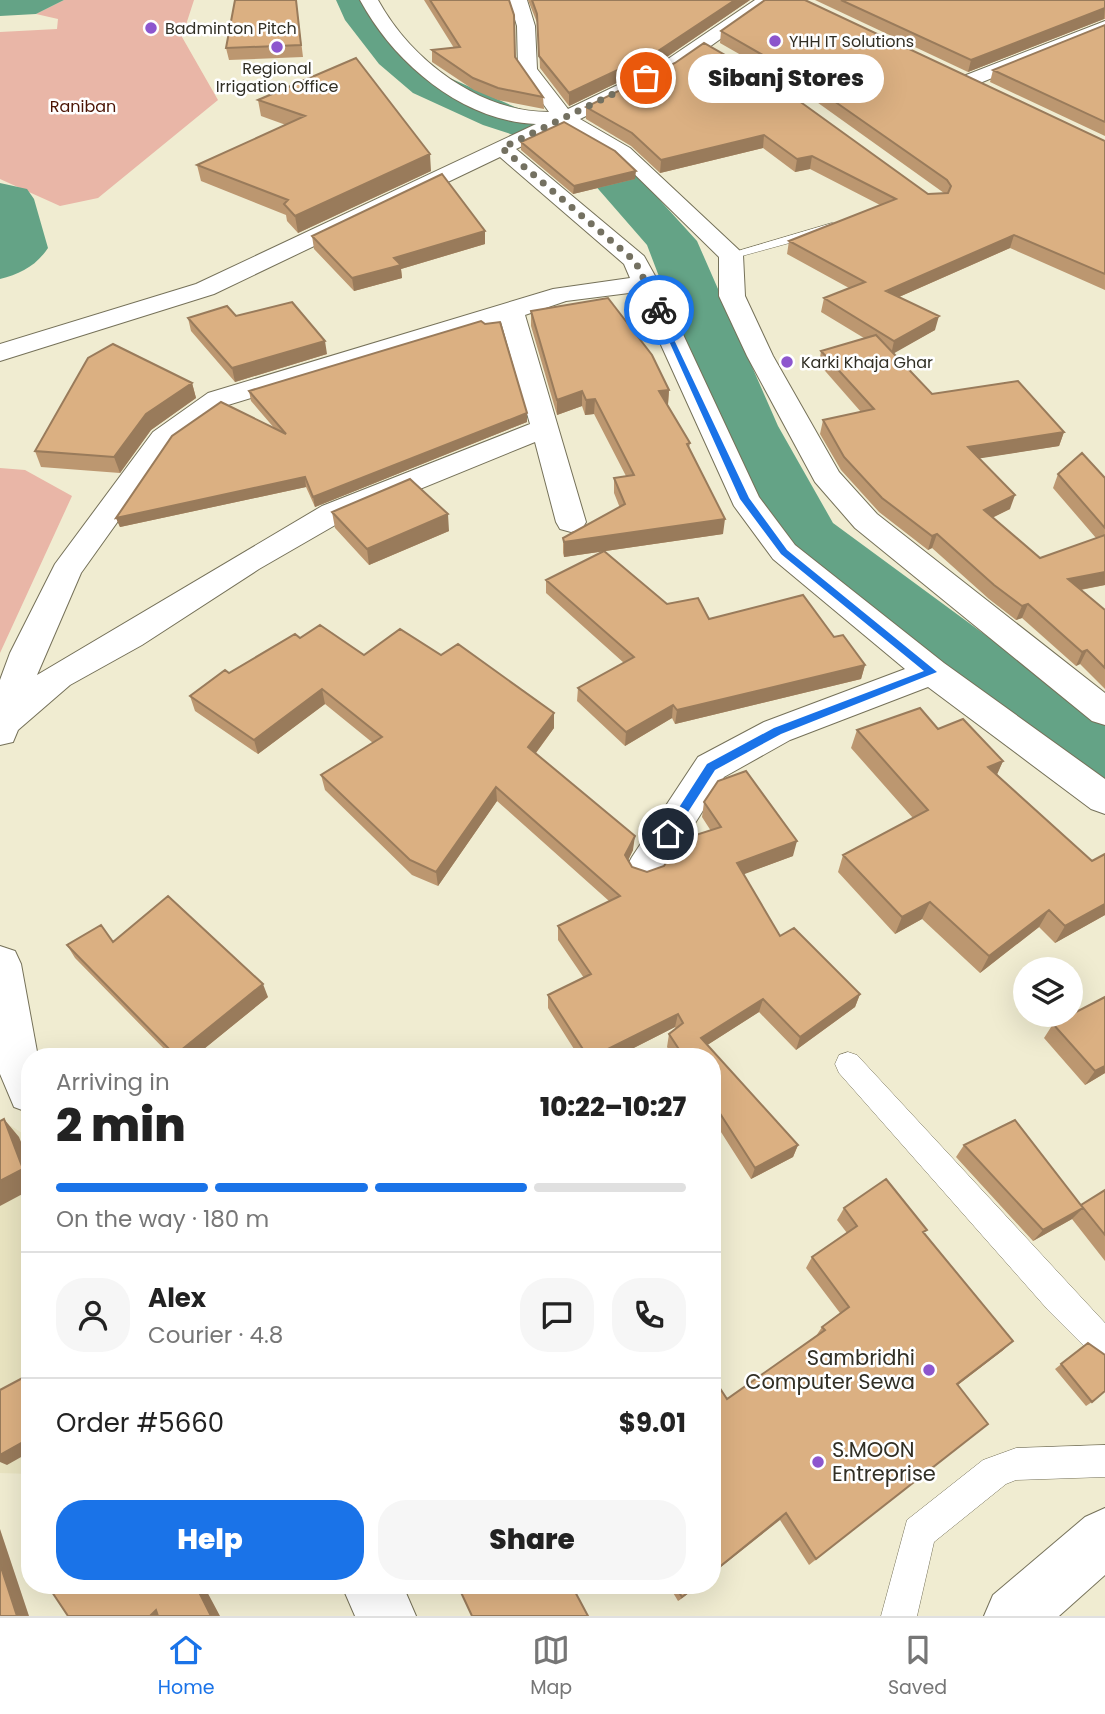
<!DOCTYPE html>
<meta charset="utf-8">
<style>
body{margin:0;font-family:Poppins,sans-serif;background:#f6f6f6;color:#222;height:100vh;display:flex;flex-direction:column;font-size:26px;white-space:nowrap}
*{box-sizing:border-box;margin:0}
p{font-size:23px;color:#767676}
.icon{flex:none;width:38px;height:38px;fill:none;stroke:currentColor;stroke-width:2;stroke-linecap:round;stroke-linejoin:round}
.map{position:relative;flex:1;overflow:hidden}
.panel{position:absolute;left:21px;top:1048px;width:700px;height:546px;display:flex;flex-direction:column;background:#fff;border-radius:28px;box-shadow:0 7px 28px #0002}
.panel>*{flex:none}
.controls{position:absolute;left:1013px;top:957px;display:grid;gap:14px}
.controls a{display:grid;place-items:center;width:70px;height:70px;border-radius:50%;background:#fff;box-shadow:0 7px 28px #0002;font-size:35px}
.pin{position:absolute;display:grid;place-items:center;width:60px;height:60px;color:#fff;margin:-30px;border:4px solid #fff;border-radius:50%;box-shadow:0 2px 7px #0007}
.courier{position:absolute;display:grid;place-items:center;width:70px;height:70px;margin:-35px;border:5px solid #1a73e8;border-radius:50%;background:#fff;color:#222;box-shadow:0 2px 9px #0007}
.bubble{position:absolute;height:49px;border-radius:24px;background:#fff;box-shadow:0 7px 28px #0002;font-size:23px;font-weight:800;line-height:49px;text-align:center}
.summary em{font-style:normal;font-weight:800}
.summary div{display:flex;flex-direction:column-reverse}
.summary{display:flex;align-items:center;justify-content:space-between;height:119px;padding:0 35px}
h1{font-size:46px;font-weight:800;line-height:52px}
.bar{display:grid;grid-template-columns:repeat(4,1fr);gap:10px 7px;align-content:center;height:84px;padding:0 35px}
.bar i{height:9px;border-radius:5px;background:#e0e0e0}
.bar .selected{background:#1a73e8}
.bar p{grid-column:span 4}
.line{display:flex;align-items:center;gap:18px;padding:0 35px;border-top:2px solid #e0e0e0}
.line div{flex:1}
.round{display:grid;place-items:center;flex:none;width:74px;height:74px;border-radius:28px;background:#f6f6f6}
.button{display:flex;gap:14px;margin-top:auto;padding:14px 35px}
.button a{flex:1;height:80px;border-radius:28px;background:#1a73e8;color:#fff;font-size:28px;font-weight:800;line-height:80px;text-align:center}
.button a+a{background:#f6f6f6;color:#222}
.dock{display:flex;justify-content:space-around;align-items:center;height:98px;border-top:2px solid #e0e0e0;background:#fff;font-size:19px;color:#767676}
.dock a{display:grid;justify-items:center;gap:4px}
.dock .selected{color:#1a73e8}
.map>svg:first-child{display:block}
.built{fill:#e9e4c1}
.green{fill:#e9b6a7}
.water{fill:#64a386}
.lines{fill:none;stroke-linecap:round;stroke-linejoin:round}
.river{fill:#64a386;fill-rule:evenodd}
.service-casing{stroke:#757159;stroke-width:1}
.minor-casing{stroke:#757159;stroke-width:2}
.trunk-casing{stroke:#757159;stroke-width:2}
.service{fill:#fff;fill-rule:evenodd}
.minor{fill:#fff;fill-rule:evenodd}
.trunk{fill:#fff;fill-rule:evenodd}
.wall{fill:#bc9770}
.shaded-wall{fill:#997b5b}
.building{fill:#dbb082;stroke:#997b5b;stroke-width:2}
.route{fill:#1a73e8}
.done{stroke:#747161;stroke-width:7;stroke-dasharray:0 12.6}
.poi-dot{fill:#8d56ce;stroke:#fff;stroke-width:2.5}
.labels{text-anchor:middle;stroke-width:5;stroke-linejoin:round;paint-order:stroke}
.far-poi-label{font-size:16px;fill:#312f25;stroke:#fff;text-anchor:start}
.far-park-label{font-size:16px;fill:#4b1404;stroke:#fff}
.near-poi-label{font-size:21px;fill:#312f25;stroke:#fff;text-anchor:end}
</style>
<div class="map">
<svg width="1105" height="1616" viewBox="0 0 1105 1616">
<rect width="100%" height="100%" fill="#f0ecd1"/>
<path class="built" d="M 11,1126 L 30,1138 L 30,1474 L 0,1473 L 0,1130 Z"/>
<path class="green" d="M 64,0 L 194,0 L 182,37 L 218,100 L 98,198 L 60,206 L 0,179 L 0,32 L 57,29 L 58,19 L 36,14 Z
M 0,468 L 25,470 L 72,496 L 0,653 Z"/>
<path class="water" d="M 0,0 L 64,0 L 36,14 L 0,16 Z"/>
<g class="lines">
<path class="river" d="M 336,0 L 374,0 L 382,16 L 407,46 L 443,75 L 515,107 L 598,132 L 697,241 L 778,426 L 833,523 L 1105,723 L 1105,797 L 1076,788 L 782,552 L 716,426 L 647,245 L 566,152 L 483,125 L 413,93 L 379,64 L 345,20 Z
M 0,183 L 27,189 L 34,199 L 48,248 C 36,266 20,274 0,279 Z"/>
<defs>
<path id="service" d="M 832,223 L 837,224 L 837,230 L 731,259 L 724,255 Z
M 848,1052 L 857,1055 L 1105,1323 L 1105,1361 L 1094,1356 L 1048,1310 L 839,1073 L 835,1064 L 839,1055 Z
M 1105,1445 L 1105,1477 L 1016,1480 L 1006,1484 L 934,1542 L 917,1616 L 881,1616 L 907,1520 L 983,1460 L 1016,1448 Z"/>
<path id="minor" d="M 360,0 L 378,0 C 411,60 479,112 549,112 L 518,69 L 517,26 L 509,0 L 527,0 L 535,26 L 537,69 L 568,109 L 659,65 L 755,0 L 775,0 L 673,73 L 580,119 L 630,148 L 739,250 L 743,255 L 745,296 L 773,356 L 839,472 L 877,514 L 1105,693 L 1105,725 L 1092,721 L 855,528 L 815,482 L 747,356 L 719,296 L 719,257 L 616,156 L 564,126 L 516,149 L 644,256 L 659,283 L 759,497 L 795,545 L 944,663 L 1105,779 L 1105,814 L 1091,809 L 928,687 L 790,740 L 724,777 L 660,879 L 646,884 L 632,879 L 626,868 L 632,857 L 698,757 L 764,722 L 905,669 L 773,559 L 734,506 L 637,292 L 566,301 L 525,315 L 586,522 L 582,529 L 571,532 L 560,529 L 556,522 L 535,442 L 344,520 L 259,569 L 142,645 L 70,685 L 18,730 L 13,742 L 0,745 L 0,680 L 10,653 L 55,564 L 153,432 L 208,393 L 553,289 L 630,278 L 624,264 L 500,157 L 214,294 L 0,361 L 0,344 L 196,284 L 536,124 C 462,121 394,63 360,0 ZM 501,322 L 530,424 L 322,506 L 37,675 L 81,573 L 173,444 L 228,405 Z
M 1105,21 L 1105,32 L 975,85 L 961,85 L 958,81 L 961,77 Z
M 0,946 L 15,951 L 21,964 L 38,1057 L 30,1057 L 30,1113 L 14,1107 L 0,1074 Z
M 342,1586 L 403,1586 L 416,1616 L 355,1616 Z"/>
<path id="trunk" d="M 1105,1508 L 1105,1575 L 1059,1616 L 984,1616 L 993,1595 L 1085,1517 Z"/>
</defs>
<use href="#service" class="service-casing"/>
<use href="#minor" class="minor-casing"/>
<use href="#trunk" class="trunk-casing"/>
<use href="#service" class="service"/>
<use href="#minor" class="minor"/>
<use href="#trunk" class="trunk"/>
</g>
<path class="wall" d="M 296,0 L 303,57 L 229,60 L 226,48 Z
M 424,0 L 509,0 L 515,57 L 543,97 L 544,109 L 498,100 L 474,90 L 432,62 L 432,50 L 454,48 Z
M 528,0 L 750,0 L 658,63 L 569,106 L 540,68 L 538,25 Z
M 815,0 L 1105,0 L 1105,19 L 1104,19 L 968,72 Z
M 1105,25 L 1105,136 L 990,82 L 993,70 Z
M 721,31 L 1105,141 L 1105,290 L 1010,248 L 899,297 L 935,330 L 893,353 L 932,394 L 1064,432 L 1059,446 L 979,458 L 1010,509 L 992,518 L 1040,558 L 1096,538 L 1053,488 L 1058,474 L 1105,478 L 1105,585 L 1081,590 L 1105,610 L 1105,689 L 1080,664 L 1076,666 L 1022,618 L 1016,620 L 989,599 L 932,548 L 928,550 L 879,512 L 841,470 L 820,434 L 823,420 L 861,412 L 819,364 L 821,351 L 864,338 L 821,312 L 824,298 L 849,288 L 787,254 L 789,241 L 880,205 L 810,169 L 795,172 L 763,148 L 660,173 L 631,146 L 586,119 L 586,107 L 675,63 L 928,194 L 944,193 L 793,85 L 720,43 Z
M 356,58 L 431,171 L 298,233 L 287,221 L 286,215 L 201,181 L 197,165 L 286,125 L 261,116 L 258,100 Z
M 521,142 L 635,179 L 573,194 L 521,150 Z
M 312,236 L 485,244 L 401,269 L 402,278 L 354,291 L 314,249 Z
M 531,311 L 669,390 L 668,404 L 667,405 L 690,443 L 689,448 L 723,534 L 564,557 L 563,553 L 563,538 L 620,508 L 614,493 L 614,478 L 626,476 L 594,414 L 585,415 L 582,406 L 557,415 L 531,326 Z
M 188,318 L 327,354 L 235,382 L 191,331 Z
M 192,383 L 196,398 L 151,430 L 120,473 L 41,467 L 35,451 Z
M 249,391 L 527,422 L 315,507 L 306,487 L 120,527 L 116,518 L 275,429 L 251,401 Z
M 332,512 L 449,531 L 369,565 L 335,528 Z
M 546,580 L 667,604 L 709,619 L 834,637 L 865,665 L 861,679 L 675,724 L 672,718 L 625,746 L 577,701 L 578,688 L 624,663 L 546,593 Z
M 300,638 L 364,655 L 441,655 L 554,713 L 554,728 L 536,753 L 633,850 L 628,860 L 632,867 L 647,872 L 664,866 L 711,831 L 702,817 L 704,802 L 793,856 L 743,874 L 780,936 L 860,994 L 855,1007 L 796,1050 L 759,1012 L 707,1045 L 798,1145 L 793,1157 L 751,1179 L 712,1118 L 712,1057 L 674,1057 L 667,1047 L 669,1034 L 676,1029 L 675,1027 L 616,1057 L 579,1057 L 548,1008 L 548,995 L 584,978 L 558,940 L 558,926 L 609,901 L 497,801 L 438,886 L 412,875 L 325,790 L 321,775 L 373,743 L 325,704 L 258,754 L 195,711 L 190,696 L 229,673 Z
M 938,729 L 1003,761 L 997,774 L 1105,915 L 1055,943 L 1039,927 L 980,973 L 922,919 L 895,934 L 838,872 L 843,855 L 913,818 L 851,748 L 857,730 Z
M 113,942 L 268,997 L 194,1057 L 172,1057 L 75,958 L 67,945 Z
M 1105,997 L 1105,1073 L 1085,1085 L 1044,1038 L 1053,1024 Z
M 964,1145 L 1081,1206 L 1105,1190 L 1105,1261 L 1072,1219 L 1033,1241 L 956,1157 Z
M 844,1208 L 924,1234 L 1013,1341 L 1002,1351 L 958,1385 L 988,1424 L 809,1565 L 780,1520 L 727,1399 L 816,1336 L 822,1327 L 840,1313 L 806,1268 L 812,1257 L 847,1233 L 837,1220 Z
M 1088,1343 L 1092,1402 L 1086,1406 L 1055,1369 Z
M 669,1586 L 698,1586 L 678,1601 Z"/>
<path class="shaded-wall" d="M 735,0 L 750,0 L 658,63 L 569,106 L 569,93 Z
M 1105,8 L 1104,19 L 968,72 L 971,60 Z
M 764,135 L 763,148 L 660,173 L 661,160 Z
M 430,154 L 431,171 L 298,233 L 295,216 Z
M 812,156 L 810,169 L 795,172 L 797,159 Z
M 636,171 L 635,179 L 573,194 L 574,186 Z
M 485,231 L 485,244 L 401,269 L 402,278 L 354,291 L 352,278 L 394,258 Z
M 1014,235 L 1010,248 L 883,304 L 886,291 Z
M 939,316 L 935,330 L 891,355 L 894,341 Z
M 325,341 L 327,354 L 235,382 L 232,368 Z
M 192,383 L 196,398 L 151,430 L 120,473 L 114,457 L 146,414 Z
M 669,390 L 668,404 L 658,406 L 659,391 Z
M 582,391 L 582,406 L 557,415 L 557,400 Z
M 595,399 L 594,414 L 585,415 L 586,400 Z
M 527,413 L 527,422 L 315,507 L 313,497 Z
M 1064,432 L 1059,446 L 963,461 L 968,447 Z
M 305,477 L 306,487 L 120,527 L 116,518 Z
M 1015,495 L 1010,509 L 979,524 L 984,510 Z
M 448,514 L 449,531 L 369,565 L 367,549 Z
M 725,519 L 723,534 L 564,557 L 564,542 Z
M 937,534 L 932,548 L 928,550 L 932,536 Z
M 1105,572 L 1105,585 L 1062,593 L 1068,579 Z
M 1028,604 L 1022,618 L 1016,620 L 1022,606 Z
M 1087,650 L 1080,664 L 1076,666 L 1082,652 Z
M 865,665 L 861,679 L 675,724 L 677,710 Z
M 322,689 L 325,704 L 258,754 L 254,740 Z
M 673,705 L 672,718 L 625,746 L 626,732 Z
M 554,713 L 554,728 L 529,762 L 528,747 Z
M 1003,761 L 995,779 L 988,767 Z
M 496,787 L 497,801 L 438,886 L 436,872 Z
M 635,836 L 633,850 L 624,869 L 625,855 Z
M 797,841 L 793,856 L 734,878 L 737,863 Z
M 930,902 L 922,919 L 895,934 L 902,917 Z
M 1105,904 L 1105,915 L 1055,943 L 1065,926 Z
M 1049,910 L 1039,927 L 980,973 L 989,956 Z
M 263,984 L 268,997 L 194,1057 L 176,1057 L 175,1055 Z
M 860,994 L 855,1007 L 796,1050 L 800,1037 Z
M 763,999 L 759,1012 L 698,1051 L 701,1038 Z
M 678,1014 L 675,1027 L 616,1057 L 592,1057 Z
M 1105,1066 L 1105,1073 L 1085,1085 L 1095,1071 Z
M 4,1119 L 19,1137 L 30,1164 L 30,1190 L 0,1206 L 0,1181 Z
M 798,1145 L 793,1157 L 751,1179 L 755,1168 Z
M 1083,1208 L 1072,1219 L 1033,1241 L 1043,1230 Z
M 1013,1341 L 1002,1351 L 947,1393 L 957,1384 Z
M 30,1438 L 30,1452 L 7,1465 L 0,1462 L 0,1455 Z
M 786,1513 L 780,1520 L 712,1574 L 712,1573 Z
M 0,1529 L 29,1616 L 17,1616 L 0,1564 Z
M 196,1586 L 204,1586 L 220,1616 L 211,1616 Z
M 696,1586 L 698,1586 L 678,1601 L 682,1597 Z
M 156,1610 L 167,1616 L 150,1616 Z"/>
<path class="building" d="M 235,0 L 296,0 L 301,45 L 226,48 Z
M 430,0 L 509,0 L 514,15 L 515,57 L 543,97 L 498,88 L 473,78 L 432,50 L 460,47 Z
M 532,0 L 735,0 L 658,51 L 569,93 L 539,56 L 537,14 Z
M 765,0 L 805,0 L 1105,141 L 1105,274 L 1014,235 L 886,291 L 939,316 L 894,341 L 824,298 L 865,282 L 789,241 L 896,199 L 812,156 L 797,159 L 764,135 L 661,160 L 632,133 L 586,107 L 675,63 L 704,43 L 777,85 L 928,194 L 948,193 L 951,186 L 947,180 L 794,73 L 721,31 Z
M 841,0 L 1105,0 L 1105,8 L 971,60 Z
M 1105,25 L 1105,122 L 993,70 Z
M 356,58 L 430,154 L 295,216 L 284,204 L 288,200 L 197,165 L 305,116 L 258,100 Z
M 564,122 L 615,151 L 636,171 L 574,186 L 521,142 Z
M 442,174 L 485,231 L 394,258 L 401,265 L 352,278 L 312,236 Z
M 608,298 L 652,355 L 669,390 L 659,391 L 690,443 L 687,444 L 725,519 L 564,542 L 563,538 L 625,504 L 614,478 L 634,475 L 595,399 L 586,400 L 582,391 L 557,400 L 531,311 Z
M 292,302 L 325,341 L 232,368 L 188,318 L 227,306 L 236,316 Z
M 481,321 L 485,324 L 500,322 L 527,413 L 313,497 L 305,477 L 116,518 L 172,436 L 221,402 L 286,434 L 249,391 Z
M 876,335 L 932,394 L 1018,381 L 1064,432 L 968,447 L 1015,495 L 984,510 L 1040,558 L 1105,535 L 1105,572 L 1068,579 L 1105,610 L 1105,668 L 1087,650 L 1082,652 L 1028,604 L 1022,606 L 994,585 L 937,534 L 932,536 L 882,498 L 844,457 L 823,420 L 874,409 L 821,351 Z
M 113,344 L 192,383 L 146,414 L 114,457 L 35,451 L 88,358 Z
M 1082,453 L 1105,478 L 1105,528 L 1058,474 Z
M 410,479 L 448,514 L 367,549 L 332,512 Z
M 604,551 L 667,604 L 698,598 L 709,619 L 803,595 L 834,637 L 843,635 L 865,665 L 677,710 L 673,705 L 626,732 L 578,688 L 634,657 L 546,580 Z
M 320,625 L 364,655 L 400,629 L 441,655 L 458,644 L 554,713 L 528,747 L 635,836 L 625,855 L 632,867 L 647,872 L 664,866 L 680,840 L 721,827 L 704,802 L 718,781 L 746,771 L 797,841 L 737,863 L 780,936 L 794,928 L 860,994 L 800,1037 L 763,999 L 701,1038 L 798,1145 L 755,1168 L 712,1101 L 712,1057 L 684,1057 L 669,1034 L 683,1023 L 678,1014 L 592,1057 L 588,1057 L 548,995 L 591,974 L 558,926 L 620,896 L 496,787 L 436,872 L 410,860 L 321,775 L 382,737 L 322,689 L 254,740 L 190,696 L 225,670 L 229,673 L 295,634 L 300,638 Z
M 920,708 L 938,729 L 963,719 L 1003,761 L 988,767 L 1092,861 L 1105,854 L 1105,904 L 1065,926 L 1049,910 L 989,956 L 930,902 L 902,917 L 843,855 L 928,810 L 857,730 Z
M 168,896 L 263,984 L 175,1055 L 67,945 L 101,925 L 113,942 Z
M 1105,997 L 1105,1066 L 1095,1071 L 1053,1024 Z
M 4,1119 L 23,1169 L 0,1181 L 0,1121 Z
M 1015,1120 L 1083,1208 L 1043,1230 L 964,1145 Z
M 886,1179 L 927,1230 L 923,1232 L 1013,1341 L 957,1384 L 988,1424 L 816,1559 L 786,1513 L 712,1573 L 712,1376 L 727,1399 L 825,1330 L 822,1327 L 849,1307 L 812,1257 L 857,1226 L 844,1208 Z
M 1105,1190 L 1105,1235 L 1081,1205 Z
M 1088,1343 L 1105,1355 L 1105,1391 L 1092,1402 L 1061,1364 Z
M 30,1374 L 30,1438 L 0,1455 L 0,1390 Z
M 0,1564 L 17,1616 L 0,1616 Z
M 48,1586 L 196,1586 L 211,1616 L 158,1616 L 156,1610 L 150,1616 L 68,1616 Z
M 458,1586 L 572,1586 L 588,1616 L 472,1616 Z
M 675,1586 L 696,1586 L 682,1597 Z"/>
<path class="route" d="M 659,308 L 749,498 L 787,550 L 937,672 L 781,734 L 715,770 L 672,837 L 668,838 L 662,834 L 707,764 L 774,728 L 924,671 L 781,554 L 740,499 L 655,310 Z"/>
<g class="lines">
<path class="done" d="M 646,78 L 502,148 L 635,261 L 659,310"/>
</g>
<g class="poi-dot">
<circle cx="151" cy="28" r="7"/>
<circle cx="775" cy="41" r="7"/>
<circle cx="277" cy="47" r="7"/>
<circle cx="787" cy="362" r="7"/>
<circle cx="929" cy="1370" r="7"/>
<circle cx="818" cy="1462" r="7"/>
</g>
<g class="labels">
<g class="far-poi-label">
<text x="165" y="34">Badminton Pitch</text>
<text x="789" y="47">YHH IT Solutions</text>
<text x="277" y="74" text-anchor="middle">Regional<tspan x="277" dy="18">Irrigation Office</tspan></text>
<text x="801" y="368">Karki Khaja Ghar</text>
</g>
<g class="far-park-label">
<text x="83" y="112">Raniban</text>
</g>
<g class="near-poi-label">
<text x="915" y="1365">Sambridhi<tspan x="915" dy="24">Computer Sewa</tspan></text>
<text x="832" y="1457" text-anchor="start">S.MOON<tspan x="832" dy="24">Entreprise</tspan></text>
</g>
</g>
</svg>
<div class="controls">
<a><svg class="icon" aria-label="layers" viewBox="0 0 24 24"><path d="M12 4l9 5-9 5-9-5zM3 14l9 5 9-5"/></svg></a>
</div>
<div class="pin" style="left:646px;top:78px;background:#ea580c"><svg class="icon" aria-label="bag" viewBox="0 0 24 24"><path d="M5 8h14l-1 12H6zM9 8a3 3 0 0 1 6 0"/></svg></div>
<div class="pin" style="left:668px;top:834px;background:#1f2937"><svg class="icon" aria-label="home" viewBox="0 0 24 24"><path d="M3 11l9-7 9 7M6 9v11h12V9"/></svg></div>
<div class="courier" style="left:659px;top:310px"><svg class="icon" aria-label="bike" viewBox="0 0 24 24"><circle cx="6" cy="16" r="4"/><circle cx="18" cy="16" r="4"/><path d="M6 16l4-8h5l3 8M10 8l3 8H6M13 5h3"/></svg></div>
<div class="bubble" style="left:688px;top:54px;width:196px">Sibanj Stores</div>
<section class="panel">
<div class="summary"><div><h1>2 min</h1><p>Arriving in</p></div><em>10:22–10:27</em></div>
<div class="bar"><i class="selected"></i><i class="selected"></i><i class="selected"></i><i></i><p>On the way · 180 m</p></div>
<div class="line" style="height:126px"><a class="round"><svg class="icon" aria-label="person" viewBox="0 0 24 24"><circle cx="12" cy="8" r="4"/><path d="M4 21q1-7 8-7t8 7"/></svg></a><div><b>Alex</b><p>Courier · 4.8</p></div><a class="round"><svg class="icon" aria-label="chat" viewBox="0 0 24 24"><path d="M4 5h16v11H9l-5 4z"/></svg></a><a class="round"><svg class="icon" aria-label="phone" viewBox="0 0 24 24"><path d="M5 4h4l2 5-3 2q2 4 5 5l2-3 5 2v4C11 20 4 13 5 4z"/></svg></a></div>
<div class="line" style="height:91px"><div>Order #5660</div><b>$9.01</b></div>
<div class="button"><a>Help</a><a>Share</a></div>
</section>
</div>
<nav class="dock">
<a class="selected"><svg class="icon" aria-label="home" viewBox="0 0 24 24"><path d="M3 11l9-7 9 7M6 9v11h12V9"/></svg>Home</a>
<a><svg class="icon" aria-label="map" viewBox="0 0 24 24"><path d="M3 6l6-2 6 2 6-2v14l-6 2-6-2-6 2zM9 4v14M15 6v14"/></svg>Map</a>
<a><svg class="icon" aria-label="saved" viewBox="0 0 24 24"><path d="M7 4h10v16l-5-4-5 4z"/></svg>Saved</a>
</nav>
